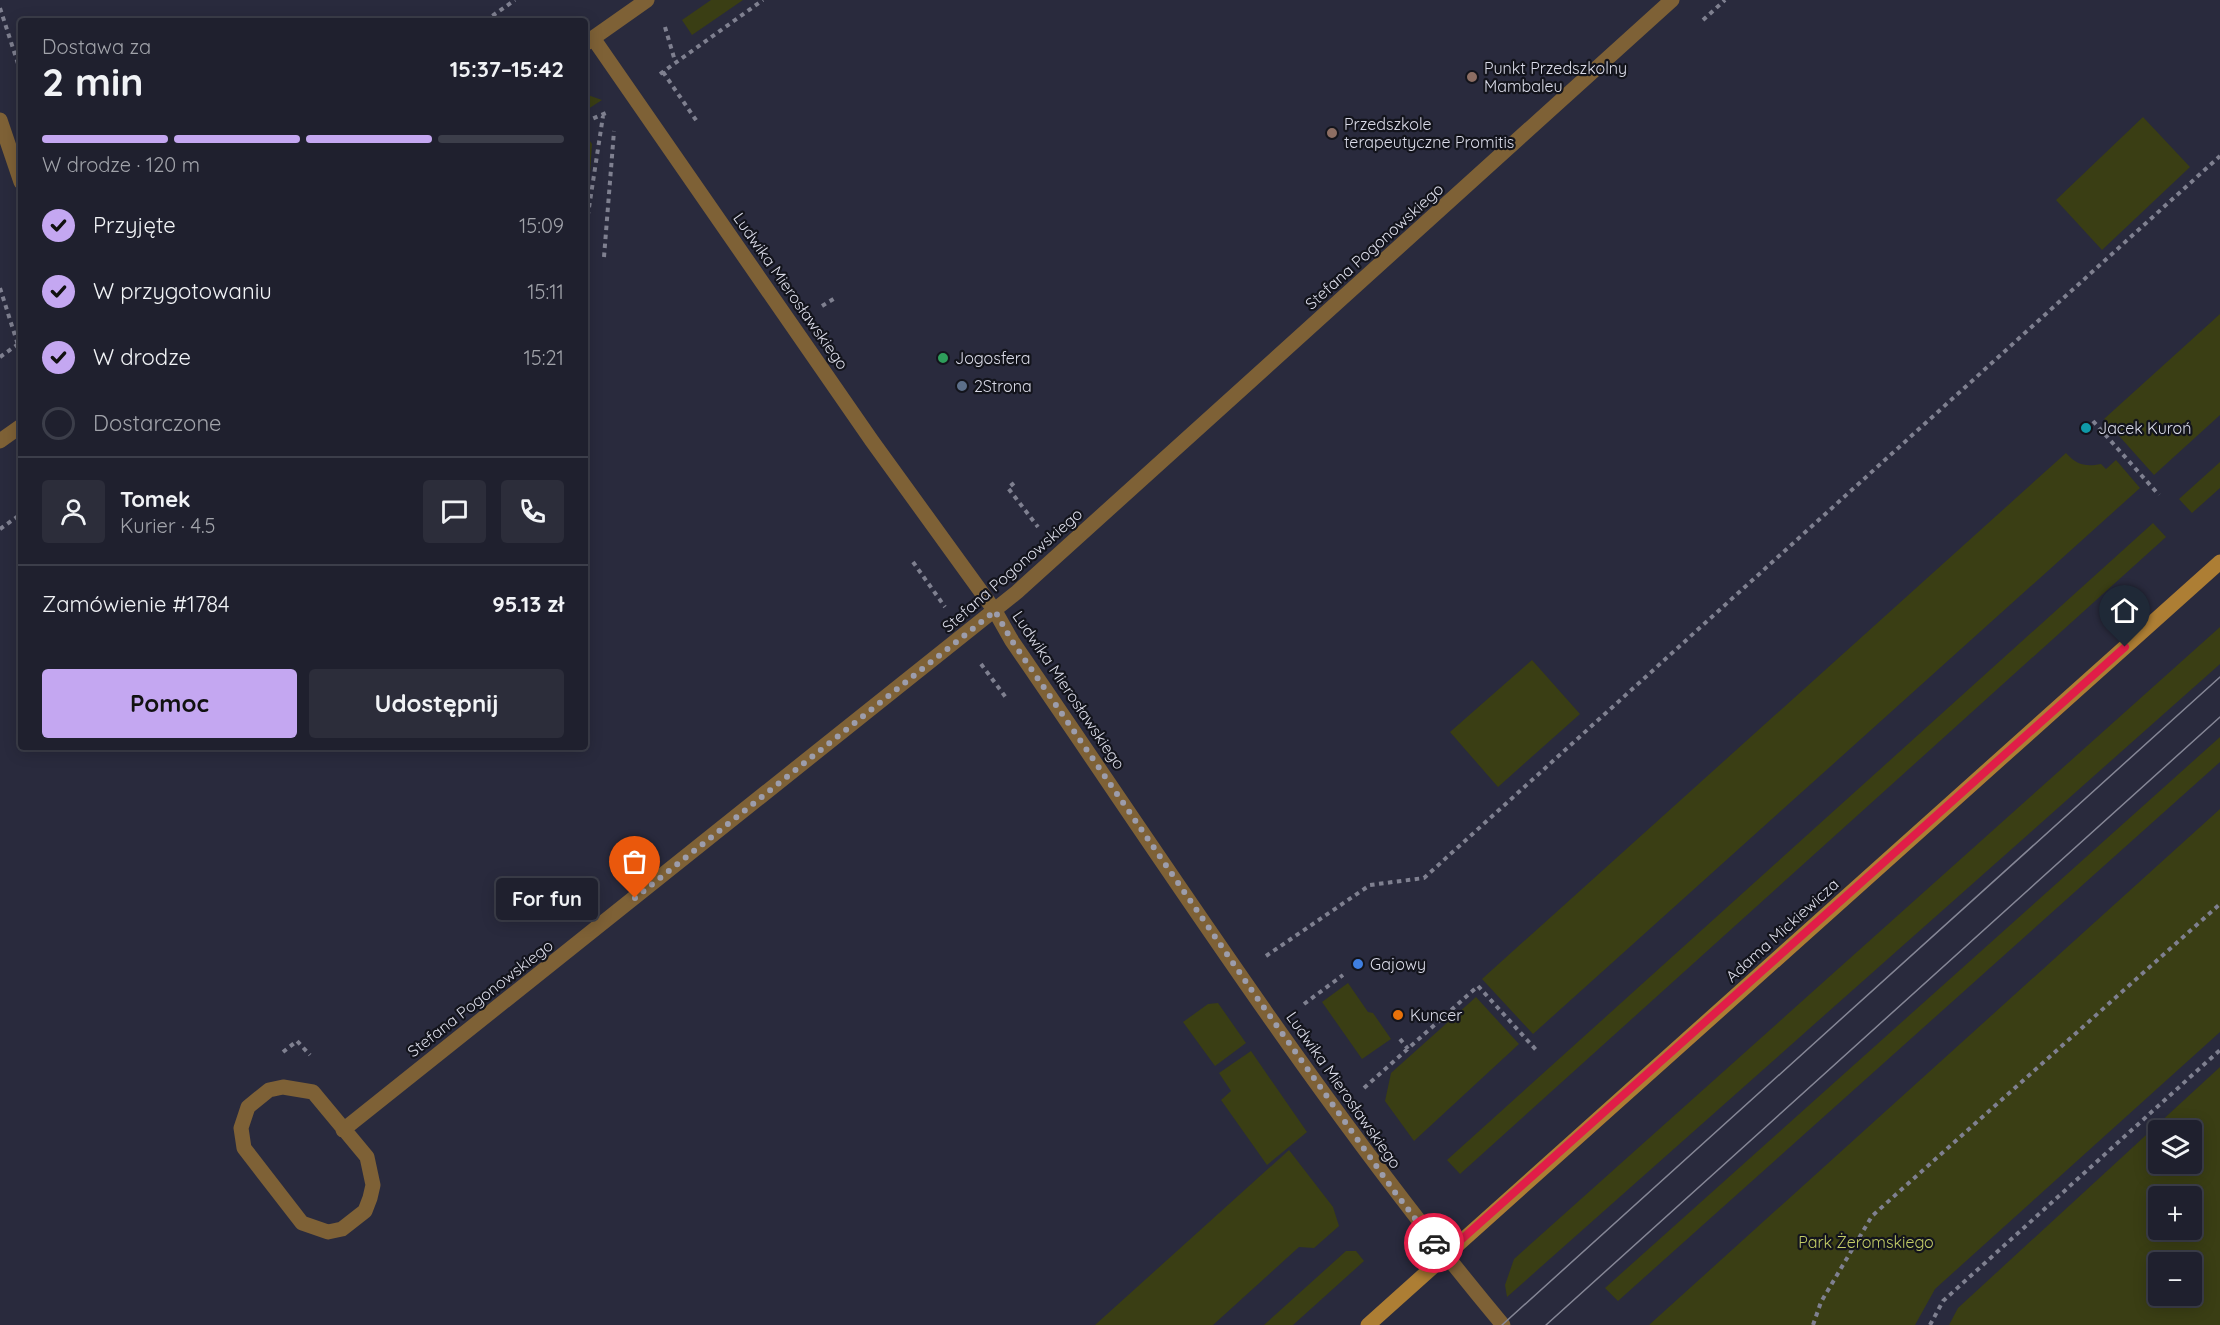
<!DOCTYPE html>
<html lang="pl">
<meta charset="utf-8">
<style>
body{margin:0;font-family:Quicksand,sans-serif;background:#2c2d3a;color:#f1f3f6;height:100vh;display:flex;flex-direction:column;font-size:22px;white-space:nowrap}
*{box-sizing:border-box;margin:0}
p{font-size:20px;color:#a1a3aa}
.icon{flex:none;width:33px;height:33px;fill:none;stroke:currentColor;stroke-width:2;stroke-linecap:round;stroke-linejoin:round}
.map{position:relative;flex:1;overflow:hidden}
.sheet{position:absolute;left:18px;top:18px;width:570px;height:732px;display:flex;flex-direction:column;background:#1f202e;border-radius:6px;box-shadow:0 3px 15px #0003,0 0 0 2px #3c3e4a}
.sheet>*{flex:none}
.fabs{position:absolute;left:2148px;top:1120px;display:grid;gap:12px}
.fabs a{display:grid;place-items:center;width:54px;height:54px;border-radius:6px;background:#1f202e;box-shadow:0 3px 15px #0003,0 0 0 2px #3c3e4a;font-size:30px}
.pin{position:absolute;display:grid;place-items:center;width:51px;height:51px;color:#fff;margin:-62px -26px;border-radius:50% 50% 50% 0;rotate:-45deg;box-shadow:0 0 6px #0007}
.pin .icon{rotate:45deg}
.courier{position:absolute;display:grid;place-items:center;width:60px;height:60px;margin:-30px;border:4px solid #e11d48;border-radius:50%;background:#fff;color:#222;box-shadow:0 2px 8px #0007}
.bubble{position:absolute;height:42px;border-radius:6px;background:#1f202e;box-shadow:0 3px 15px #0003,0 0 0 2px #3c3e4a;font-size:20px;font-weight:700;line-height:42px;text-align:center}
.headline em{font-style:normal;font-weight:700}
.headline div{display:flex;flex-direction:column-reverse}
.headline{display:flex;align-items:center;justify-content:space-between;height:102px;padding:0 24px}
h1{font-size:39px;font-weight:700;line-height:45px}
.bar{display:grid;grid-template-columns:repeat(4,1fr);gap:9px 6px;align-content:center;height:72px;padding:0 24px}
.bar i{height:8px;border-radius:4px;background:#3c3e4a}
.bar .on{background:#c4a7f1}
.bar p{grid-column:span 4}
.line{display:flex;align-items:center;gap:15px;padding:0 24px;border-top:2px solid #3c3e4a}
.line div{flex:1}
.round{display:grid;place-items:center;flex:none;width:63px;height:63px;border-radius:6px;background:#2c2d3a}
ol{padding:0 24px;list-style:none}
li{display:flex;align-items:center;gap:18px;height:66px}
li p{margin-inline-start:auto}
li .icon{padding:6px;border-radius:50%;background:#c4a7f1;color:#111;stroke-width:4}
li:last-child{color:#a1a3aa}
li i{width:33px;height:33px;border:3px solid #3c3e4a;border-radius:50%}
.primary-button{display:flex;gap:12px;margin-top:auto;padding:12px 24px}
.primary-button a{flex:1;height:69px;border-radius:6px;background:#c4a7f1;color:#111;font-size:24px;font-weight:700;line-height:69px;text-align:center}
.primary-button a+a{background:#2c2d3a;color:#f1f3f6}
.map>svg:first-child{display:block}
.green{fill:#3a3e14;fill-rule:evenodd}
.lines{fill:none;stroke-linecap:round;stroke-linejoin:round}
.path{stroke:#7f8090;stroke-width:4;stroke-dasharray:4.5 4.5;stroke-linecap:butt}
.minor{stroke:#7e6136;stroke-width:15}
.secondary{stroke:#ad7e34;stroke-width:15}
.tram{stroke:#858696;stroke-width:1.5}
.done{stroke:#9c9dac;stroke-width:6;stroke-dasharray:0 10.8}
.route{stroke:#e11d48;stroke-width:8}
.education-dot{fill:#8d6e63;stroke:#13141c;stroke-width:2}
.leisure-dot{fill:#2e9e5b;stroke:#13141c;stroke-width:2}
.service-dot{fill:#5c6f8a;stroke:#13141c;stroke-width:2}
.culture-dot{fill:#0f9aa8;stroke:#13141c;stroke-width:2}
.shop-dot{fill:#3f7fe0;stroke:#13141c;stroke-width:2}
.food-dot{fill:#e8710a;stroke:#13141c;stroke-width:2}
.labels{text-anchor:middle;stroke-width:4.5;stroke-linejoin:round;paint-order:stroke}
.poi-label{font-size:16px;fill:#dadbe8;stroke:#13141c;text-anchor:start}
.street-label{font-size:16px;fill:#dadbe8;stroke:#13141c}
.park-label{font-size:16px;fill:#c2cb66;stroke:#13141c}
</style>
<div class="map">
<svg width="2220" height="1325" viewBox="0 0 2220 1325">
<rect width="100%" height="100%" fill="#292a3d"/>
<path class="green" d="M 711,0 L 743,0 L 692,35 L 682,20 Z
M 585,94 L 602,100 L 585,111 Z
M 2143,117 L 2190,167 L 2102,250 L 2056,200 Z
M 585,134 L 592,144 L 589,188 L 585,187 Z
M 2220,314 L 2220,415 L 2154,475 L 2104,419 Z
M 2066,453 C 2077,465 2085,467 2101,464 L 2106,469 L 2116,460 L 2140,488 L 1533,1034 L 1482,979 Z
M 2220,462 L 2220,488 L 2192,513 L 2179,499 Z
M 2153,523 L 2166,537 L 1460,1174 L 1447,1160 Z
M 2220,627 L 2220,664 L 1507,1297 L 1505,1285 L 1514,1259 Z
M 1532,660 L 1580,714 L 1498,787 L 1450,732 Z
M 2220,737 L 2220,762 L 1618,1301 L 1605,1288 Z
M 2220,809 L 2220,1032 L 1935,1289 L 1915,1325 L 1649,1325 Z
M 1348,983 L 1368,1012 L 1373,1013 L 1391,1039 L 1362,1059 L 1322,1002 Z
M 1476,997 L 1519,1044 L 1414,1141 L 1385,1101 L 1391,1073 Z
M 1218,1003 L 1246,1043 L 1215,1066 L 1183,1022 L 1208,1004 Z
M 1251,1051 L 1307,1132 L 1267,1165 L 1221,1100 L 1231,1091 L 1219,1073 Z
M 2220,1067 L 2220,1325 L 1949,1325 L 1958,1308 ZM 2158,1131 L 2192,1131 L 2192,1164 L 2158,1164 ZM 2158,1197 L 2192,1197 L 2192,1230 L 2158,1230 ZM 2158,1263 L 2192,1263 L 2192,1296 L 2158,1296 Z
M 1289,1150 L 1333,1207 L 1339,1226 L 1314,1248 L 1299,1247 L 1213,1325 L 1095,1325 Z
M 1346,1251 L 1356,1251 L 1364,1261 L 1293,1325 L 1264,1325 Z"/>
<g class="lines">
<path class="path" d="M 0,8 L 21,73
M 1703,20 L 1725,0
M 485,21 L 515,0
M 665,27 L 675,61
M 663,72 L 698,123
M 660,74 L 763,0
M 585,122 L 606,113
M 585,234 L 603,116
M 604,257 L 614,131
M 0,288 L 18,345
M 822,306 L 835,298
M 0,357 L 21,342
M 2093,421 L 2159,495
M 1014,483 L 1008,488 L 1038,527
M 0,529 L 21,514
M 913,562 L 945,607
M 981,664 L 1007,699
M 1266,956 L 1370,885 L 1424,878 L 2220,156
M 1304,1004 L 1343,975
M 1400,1039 L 1408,1049
M 283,1052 L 297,1041 L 310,1055
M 1364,1088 L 1478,986 L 1538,1052
M 1813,1325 L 1821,1302 L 1872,1216 L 2220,904
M 1930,1325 L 1943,1301 L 2220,1050"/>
<path class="minor" d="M 593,38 L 872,441 L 995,611 L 1012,641 C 1171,872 1323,1110 1503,1325
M 586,43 L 647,0
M 0,120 L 21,182
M 0,441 L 21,426
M 283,1087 L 313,1092 L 367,1157 L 373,1185 L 370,1198 L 365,1211 L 342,1229 L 328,1232 L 302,1223 L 244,1148 L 241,1128 L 248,1107 L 269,1090 Z
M 343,1130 L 1017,592 L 1672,0"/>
<path class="secondary" d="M 1368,1325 L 2220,562"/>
<path class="tram" d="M 1502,1325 L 2220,677
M 1546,1325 L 2220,717"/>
</g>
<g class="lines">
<path class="done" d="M 635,898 L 995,611 L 1012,641 L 1255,995 L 1394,1191 L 1434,1243"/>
<path class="route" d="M 1434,1243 L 1444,1255 L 2125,647"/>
</g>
<g class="education-dot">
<circle cx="1472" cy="77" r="6"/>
<circle cx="1332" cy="133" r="6"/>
</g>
<circle class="leisure-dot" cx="943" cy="358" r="6"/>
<circle class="service-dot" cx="962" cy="386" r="6"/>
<circle class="culture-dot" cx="2086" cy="428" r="6"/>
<circle class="shop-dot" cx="1358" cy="964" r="6"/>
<circle class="food-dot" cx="1398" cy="1015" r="6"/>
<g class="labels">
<g class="poi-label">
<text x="1484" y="74">Punkt Przedszkolny<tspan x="1484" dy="18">Mambaleu</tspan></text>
<text x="1344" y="130">Przedszkole<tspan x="1344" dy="18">terapeutyczne Promitis</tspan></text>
<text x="955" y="364">Jogosfera</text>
<text x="974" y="392">2Strona</text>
<text x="2098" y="434">Jacek Kuroń</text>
<text x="1370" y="970">Gajowy</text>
<text x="1410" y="1021">Kuncer</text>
</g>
<g class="street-label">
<text transform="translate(1374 246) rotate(-42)" y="6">Stefana Pogonowskiego</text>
<text transform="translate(791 291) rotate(55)" y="6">Ludwika Mierosławskiego</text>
<text transform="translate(1012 570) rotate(-41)" y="6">Stefana Pogonowskiego</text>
<text transform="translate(1069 690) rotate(56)" y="6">Ludwika Mierosławskiego</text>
<text transform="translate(1782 930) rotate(-42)" y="6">Adama Mickiewicza</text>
<text transform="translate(480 998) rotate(-38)" y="6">Stefana Pogonowskiego</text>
<text transform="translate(1344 1090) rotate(55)" y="6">Ludwika Mierosławskiego</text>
</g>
<g class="park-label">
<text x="1866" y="1248">Park Żeromskiego</text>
</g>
</g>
</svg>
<div class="fabs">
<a><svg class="icon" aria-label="layers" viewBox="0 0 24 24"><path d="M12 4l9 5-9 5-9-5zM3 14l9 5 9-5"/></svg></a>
<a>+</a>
<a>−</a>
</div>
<div class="pin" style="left:635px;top:898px;background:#ea580c"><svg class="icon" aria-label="bag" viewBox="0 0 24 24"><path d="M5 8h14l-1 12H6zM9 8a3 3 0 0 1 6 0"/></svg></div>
<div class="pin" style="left:2125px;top:647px;background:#1f2937"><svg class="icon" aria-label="home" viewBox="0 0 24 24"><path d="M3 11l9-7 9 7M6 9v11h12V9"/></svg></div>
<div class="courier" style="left:1434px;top:1243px"><svg class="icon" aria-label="car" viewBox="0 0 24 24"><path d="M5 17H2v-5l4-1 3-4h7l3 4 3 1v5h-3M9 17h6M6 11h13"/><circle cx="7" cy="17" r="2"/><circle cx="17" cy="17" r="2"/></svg></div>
<div class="bubble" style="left:496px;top:878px;width:102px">For fun</div>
<section class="sheet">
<div class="headline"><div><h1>2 min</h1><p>Dostawa za</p></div><em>15:37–15:42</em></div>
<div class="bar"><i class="on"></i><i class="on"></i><i class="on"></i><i></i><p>W drodze · 120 m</p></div>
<ol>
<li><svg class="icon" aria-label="check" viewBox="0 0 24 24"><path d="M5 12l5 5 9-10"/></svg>Przyjęte<p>15:09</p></li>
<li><svg class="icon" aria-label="check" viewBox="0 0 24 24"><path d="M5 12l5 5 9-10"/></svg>W przygotowaniu<p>15:11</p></li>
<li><svg class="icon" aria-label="check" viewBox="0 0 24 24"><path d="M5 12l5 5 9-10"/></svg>W drodze<p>15:21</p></li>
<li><i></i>Dostarczone</li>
</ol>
<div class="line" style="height:108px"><a class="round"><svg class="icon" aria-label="person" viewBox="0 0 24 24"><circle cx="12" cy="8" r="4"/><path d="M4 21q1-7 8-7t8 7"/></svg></a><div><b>Tomek</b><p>Kurier · 4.5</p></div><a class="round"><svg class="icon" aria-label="chat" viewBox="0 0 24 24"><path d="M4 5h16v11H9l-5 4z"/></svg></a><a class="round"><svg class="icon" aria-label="phone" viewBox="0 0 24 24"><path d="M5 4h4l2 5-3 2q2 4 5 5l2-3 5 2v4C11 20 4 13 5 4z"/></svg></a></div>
<div class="line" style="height:78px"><div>Zamówienie #1784</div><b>95.13 zł</b></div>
<div class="primary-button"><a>Pomoc</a><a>Udostępnij</a></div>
</section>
</div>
